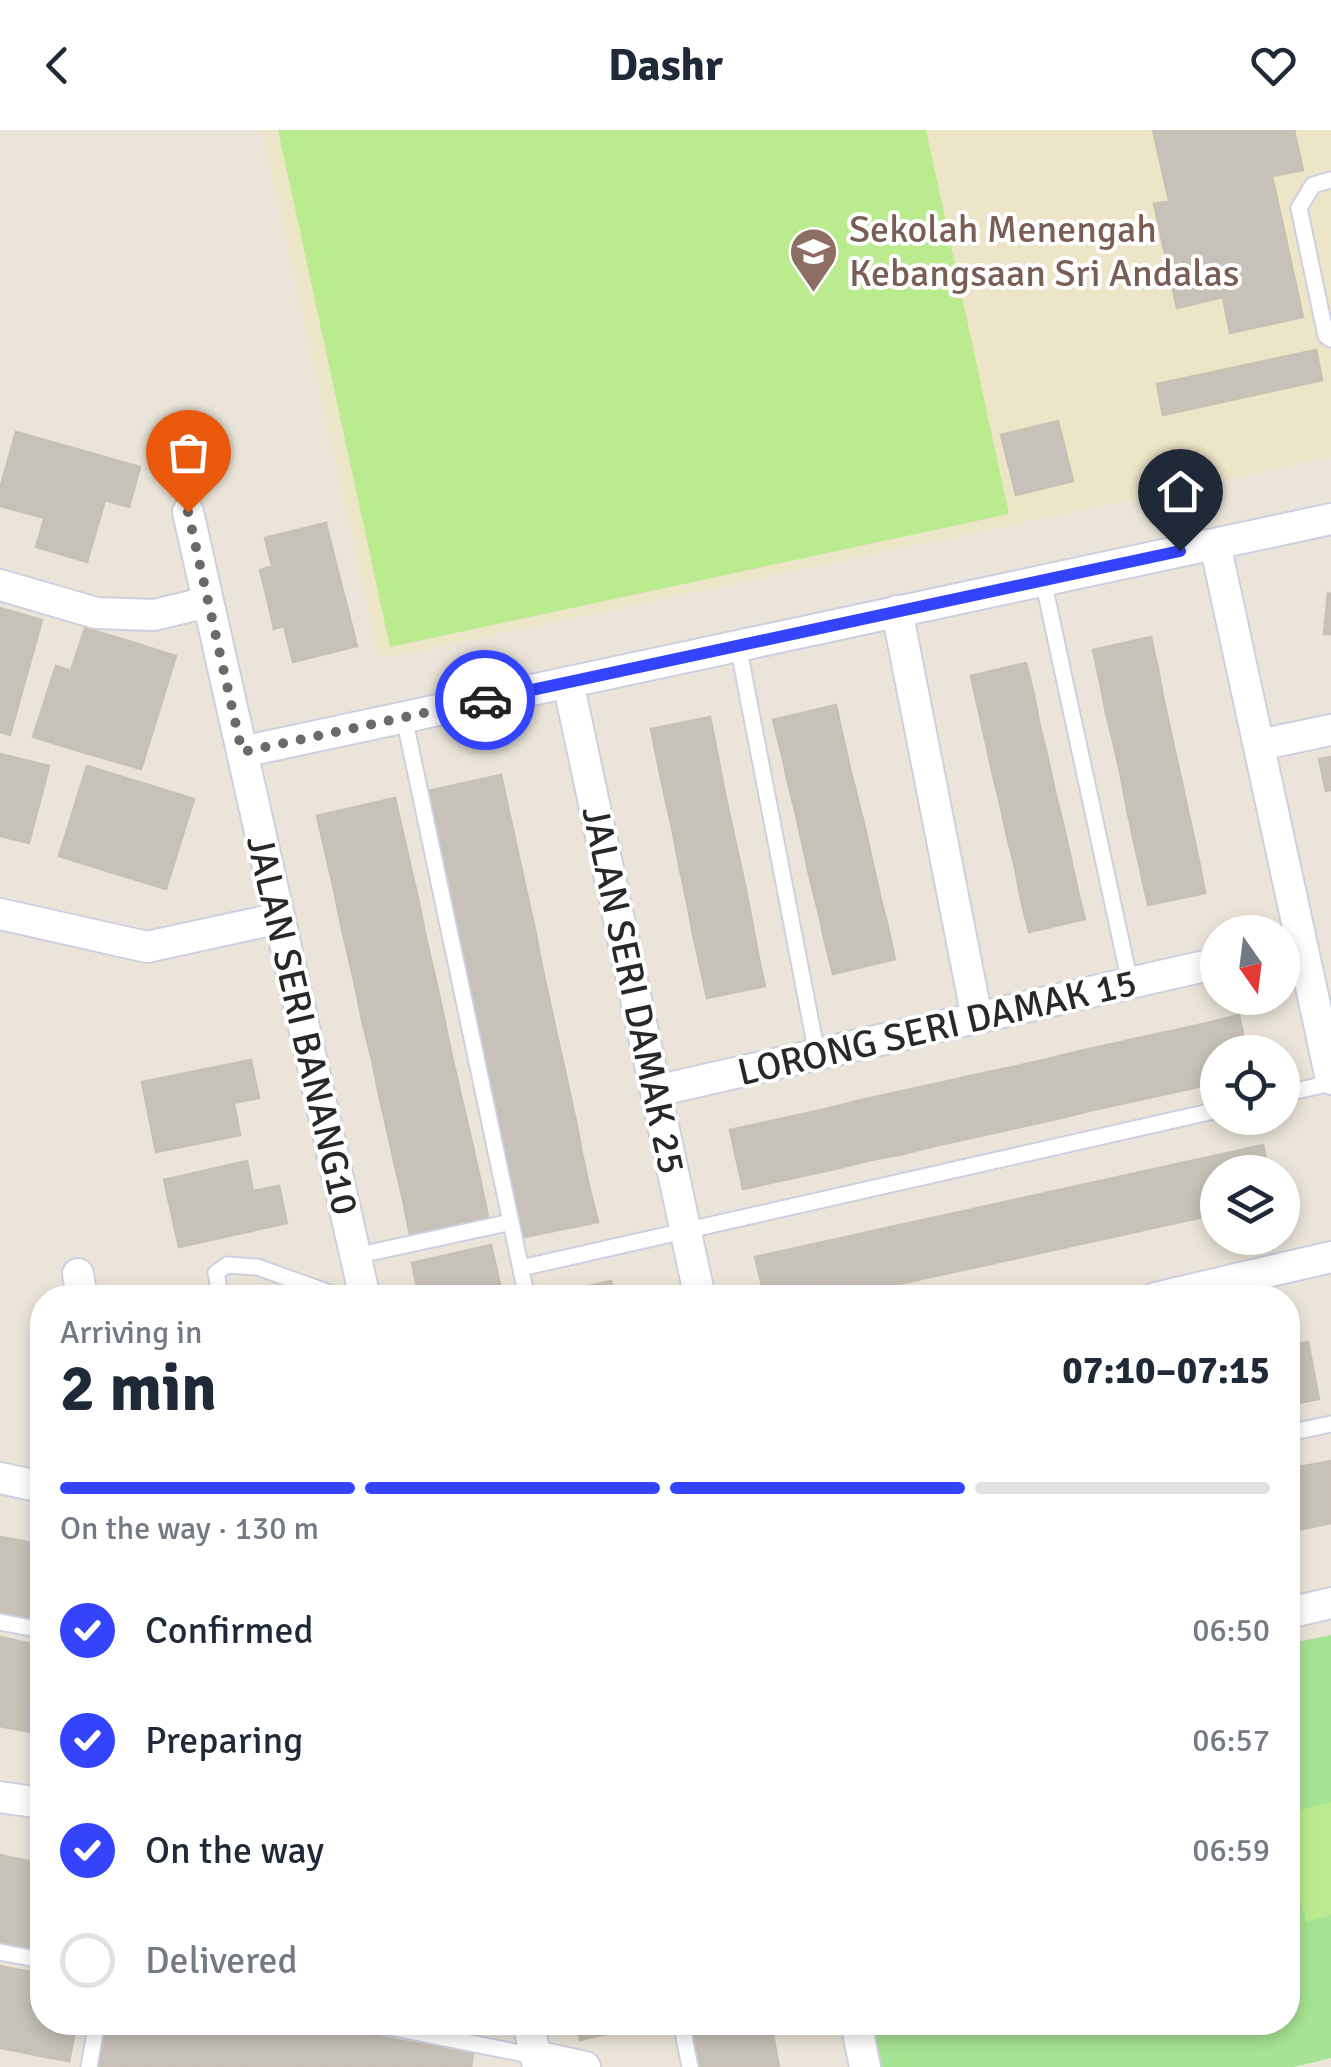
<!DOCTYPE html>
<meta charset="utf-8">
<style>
body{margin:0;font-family:Signika,sans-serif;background:#f2f2f3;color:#1f2937;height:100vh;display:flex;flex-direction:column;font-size:38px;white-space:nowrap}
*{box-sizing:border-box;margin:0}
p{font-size:32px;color:#747a83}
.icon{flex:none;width:55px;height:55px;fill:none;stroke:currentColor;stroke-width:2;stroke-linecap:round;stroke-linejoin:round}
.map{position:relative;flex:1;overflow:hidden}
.side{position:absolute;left:30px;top:1155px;width:1270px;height:750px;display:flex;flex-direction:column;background:#fff;border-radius:40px;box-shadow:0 5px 15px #0003}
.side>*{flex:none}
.needle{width:65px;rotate:166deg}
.buttons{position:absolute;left:1200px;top:785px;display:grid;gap:20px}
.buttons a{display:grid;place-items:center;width:100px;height:100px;border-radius:50%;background:#fff;box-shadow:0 5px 15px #0003;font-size:50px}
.pin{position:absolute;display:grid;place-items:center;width:85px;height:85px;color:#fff;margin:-102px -42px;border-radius:50% 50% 50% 0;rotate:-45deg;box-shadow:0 0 10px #0007}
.pin .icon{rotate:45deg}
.courier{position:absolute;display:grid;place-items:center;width:100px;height:100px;margin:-50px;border:8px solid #3444fd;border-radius:50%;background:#fff;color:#222;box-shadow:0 2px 12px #0007}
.head em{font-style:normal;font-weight:700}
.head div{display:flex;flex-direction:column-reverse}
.head{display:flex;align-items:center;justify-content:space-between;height:170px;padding:0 30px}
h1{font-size:65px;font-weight:700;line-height:75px}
.bar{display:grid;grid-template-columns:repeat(4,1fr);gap:15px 10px;align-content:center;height:120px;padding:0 30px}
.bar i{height:12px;border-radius:8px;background:#e0e1e3}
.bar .current{background:#3444fd}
.bar p{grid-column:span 4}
ol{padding:0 30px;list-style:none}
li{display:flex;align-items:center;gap:30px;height:110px}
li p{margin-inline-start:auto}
li .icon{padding:10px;border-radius:50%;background:#3444fd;color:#fff;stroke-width:4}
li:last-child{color:#747a83}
li i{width:55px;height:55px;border:5px solid #e0e1e3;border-radius:50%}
header{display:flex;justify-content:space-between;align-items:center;height:130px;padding:0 30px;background:#fff;font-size:45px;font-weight:700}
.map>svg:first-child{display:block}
.education{fill:#ede5c8}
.green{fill:#a6e394}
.pitch{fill:#baeb8f}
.building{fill:#c6c2b9;stroke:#c6c1b3;stroke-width:2.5}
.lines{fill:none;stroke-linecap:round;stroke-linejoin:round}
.service-casing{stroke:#ced0e2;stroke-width:19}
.minor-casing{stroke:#ced0e2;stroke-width:34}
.service{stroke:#fff;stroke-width:15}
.minor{stroke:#fff;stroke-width:30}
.done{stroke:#6c6a66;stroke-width:10;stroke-dasharray:0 18}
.route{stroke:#3444fd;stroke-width:12}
.labels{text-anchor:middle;stroke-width:8;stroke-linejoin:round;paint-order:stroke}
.education-label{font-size:38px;fill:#785e54;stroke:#fff;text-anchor:start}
.street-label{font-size:38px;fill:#282828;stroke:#fff}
</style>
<header><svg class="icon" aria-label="back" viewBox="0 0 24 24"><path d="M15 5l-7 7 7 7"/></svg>Dashr<svg class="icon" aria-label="heart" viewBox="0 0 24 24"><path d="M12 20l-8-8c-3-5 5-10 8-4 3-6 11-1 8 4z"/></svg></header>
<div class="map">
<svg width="1331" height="1937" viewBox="0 0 1331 1937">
<rect width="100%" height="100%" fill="#ebe5d9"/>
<path class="education" d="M 262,0 L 1331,0 L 1331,327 L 379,529 Z"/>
<path class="green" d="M 1331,1505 L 1331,1928 L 1294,1937 L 876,1937 L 866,1893 L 1288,1892 L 1288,1514 Z"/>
<path class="pitch" d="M 278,0 L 926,0 L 1009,384 L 390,517 Z
M 1331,1672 L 1331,1785 L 1306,1792 L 1288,1717 L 1288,1683 Z"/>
<path class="building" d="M 1153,0 L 1294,0 L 1303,40 L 1272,46 L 1303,187 L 1230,203 L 1223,167 L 1177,178 L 1154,74 L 1169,71 Z
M 1316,220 L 1322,250 L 1163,285 L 1157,254 Z
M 1058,291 L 1073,351 L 1016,365 L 1001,305 Z
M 16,302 L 66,316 L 45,388 L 0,376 L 0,359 Z
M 66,316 L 140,337 L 129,377 L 105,370 L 87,432 L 36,417 Z
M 326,393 L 341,453 L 268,472 L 260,440 L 272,436 L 265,408 Z
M 341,453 L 357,516 L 293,532 L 284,496 L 274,499 L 268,472 Z
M 1328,463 L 1331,464 L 1331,504 L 1324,504 Z
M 0,478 L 42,490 L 10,605 L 0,602 Z
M 85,498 L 125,510 L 89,624 L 33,607 L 56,536 L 71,541 Z
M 1151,507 L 1158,539 L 1100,552 L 1093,520 Z
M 125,510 L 176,526 L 141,639 L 89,624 Z
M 1026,533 L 1034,565 L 978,578 L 971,546 Z
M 1158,539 L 1164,571 L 1106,583 L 1100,552 Z
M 1034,565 L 1040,597 L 985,609 L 978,578 Z
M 1164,571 L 1171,603 L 1114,615 L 1106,583 Z
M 836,575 L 843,607 L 781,621 L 773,590 Z
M 710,587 L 719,632 L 660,644 L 651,599 Z
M 1040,597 L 1048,629 L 992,641 L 985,609 Z
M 1171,603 L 1178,635 L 1121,647 L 1114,615 Z
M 843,607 L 850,638 L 788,653 L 781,621 Z
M 0,624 L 49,636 L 29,713 L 0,706 Z
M 1331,627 L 1331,660 L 1326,661 L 1319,629 Z
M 1048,629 L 1055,661 L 1000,674 L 992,641 Z
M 719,632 L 725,664 L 667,676 L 660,644 Z
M 1178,635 L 1185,667 L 1127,679 L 1121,647 Z
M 87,636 L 142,653 L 113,743 L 59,726 Z
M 850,638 L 858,670 L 796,685 L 788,653 Z
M 501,645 L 508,677 L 435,693 L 428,661 Z
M 142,653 L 194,669 L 166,759 L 113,743 Z
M 1055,661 L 1063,693 L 1007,706 L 1000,674 Z
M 725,664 L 732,696 L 674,708 L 667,676 Z
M 1185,667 L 1192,699 L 1134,712 L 1127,679 Z
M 395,668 L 403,703 L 325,721 L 317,686 Z
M 858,670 L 866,702 L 803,717 L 796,685 Z
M 508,677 L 515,709 L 442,725 L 435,693 Z
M 1063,693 L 1070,725 L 1015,738 L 1007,706 Z
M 732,696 L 739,728 L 680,740 L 674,708 Z
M 1192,699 L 1199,731 L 1141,743 L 1134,712 Z
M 866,702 L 873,734 L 810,749 L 803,717 Z
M 403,703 L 411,738 L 333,755 L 325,721 Z
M 515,709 L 522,741 L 449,756 L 442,725 Z
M 1070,725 L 1077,757 L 1021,770 L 1015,738 Z
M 739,728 L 746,760 L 687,772 L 680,740 Z
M 1199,731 L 1205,763 L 1148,775 L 1141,743 Z
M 873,734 L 880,766 L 818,780 L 810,749 Z
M 411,738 L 419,773 L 340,790 L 333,755 Z
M 522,741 L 529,773 L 456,789 L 449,756 Z
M 1077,757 L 1085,789 L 1029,802 L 1021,770 Z
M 746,760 L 752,792 L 693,804 L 687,772 Z
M 880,766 L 888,797 L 825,812 L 818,780 Z
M 419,773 L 426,808 L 348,825 L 340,790 Z
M 529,773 L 536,804 L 462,820 L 456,789 Z
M 752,792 L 758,824 L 700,836 L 693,804 Z
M 888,797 L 895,829 L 833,844 L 825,812 Z
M 536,804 L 542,837 L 469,853 L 462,820 Z
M 426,808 L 434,842 L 356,860 L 348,825 Z
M 758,824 L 765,856 L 707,868 L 700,836 Z
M 542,837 L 549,868 L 476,884 L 469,853 Z
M 434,842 L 442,878 L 363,895 L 356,860 Z
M 549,868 L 556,901 L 483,916 L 476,884 Z
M 442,878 L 449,913 L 372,930 L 363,895 Z
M 1239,885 L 1247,922 L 1218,922 L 1218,939 L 1207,893 Z
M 1207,893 L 1218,952 L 1189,959 L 1176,900 Z
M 1176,900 L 1189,959 L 1157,966 L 1143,907 Z
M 556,901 L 563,932 L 490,948 L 483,916 Z
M 1143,907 L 1157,966 L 1125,973 L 1112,914 Z
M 449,913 L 457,948 L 379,965 L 372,930 Z
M 1112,914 L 1125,973 L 1093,980 L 1080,921 Z
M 1080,921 L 1093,980 L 1061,988 L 1048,929 Z
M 1048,929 L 1061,988 L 1029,995 L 1017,936 Z
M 251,930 L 259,968 L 234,973 L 240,1005 L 156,1022 L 142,952 Z
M 563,932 L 570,964 L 497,980 L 490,948 Z
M 1017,936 L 1029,995 L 998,1002 L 984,943 Z
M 984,943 L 998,1002 L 966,1009 L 953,950 Z
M 457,948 L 465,983 L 387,1000 L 379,965 Z
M 953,950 L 966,1009 L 934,1016 L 921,957 Z
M 921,957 L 934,1016 L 903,1024 L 889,964 Z
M 570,964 L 577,996 L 503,1012 L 497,980 Z
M 889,964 L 903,1024 L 871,1030 L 857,971 Z
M 857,971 L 871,1030 L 839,1038 L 826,979 Z
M 826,979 L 839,1038 L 807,1045 L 794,986 Z
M 465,983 L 473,1017 L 395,1035 L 387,1000 Z
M 794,986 L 807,1045 L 775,1052 L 762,993 Z
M 762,993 L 775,1052 L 743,1059 L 730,1000 Z
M 577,996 L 583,1028 L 510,1044 L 503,1012 Z
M 1263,1015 L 1269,1042 L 1236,1042 L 1232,1022 Z
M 473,1017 L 481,1053 L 403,1070 L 395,1035 Z
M 1232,1022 L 1236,1042 L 1218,1042 L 1218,1083 L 1212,1085 L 1200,1029 Z
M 583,1028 L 590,1060 L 517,1076 L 510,1044 Z
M 1200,1029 L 1212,1085 L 1180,1092 L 1168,1036 Z
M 247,1031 L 253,1061 L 279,1056 L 287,1093 L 179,1117 L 164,1050 Z
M 1168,1036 L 1180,1092 L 1148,1099 L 1136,1043 Z
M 1136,1043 L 1148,1099 L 1117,1106 L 1105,1050 Z
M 1105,1050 L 1117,1106 L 1085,1113 L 1073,1057 Z
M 481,1053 L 488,1087 L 410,1105 L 403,1070 Z
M 1073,1057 L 1085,1113 L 1053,1120 L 1041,1064 Z
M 590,1060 L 598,1092 L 524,1107 L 517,1076 Z
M 1041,1064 L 1053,1120 L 1022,1127 L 1009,1071 Z
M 1009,1071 L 1022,1127 L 990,1134 L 978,1078 Z
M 978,1078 L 990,1134 L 958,1141 L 946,1085 Z
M 946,1085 L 958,1141 L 926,1148 L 914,1092 Z
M 914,1092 L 926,1148 L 895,1155 L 882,1099 Z
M 882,1099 L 895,1155 L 863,1162 L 851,1106 Z
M 851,1106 L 863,1162 L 831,1168 L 819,1113 Z
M 819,1113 L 831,1168 L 798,1168 L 787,1120 Z
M 491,1115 L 500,1154 L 442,1168 L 419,1168 L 412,1133 Z
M 787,1120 L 798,1168 L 765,1168 L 755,1127 Z
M 611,1151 L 615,1168 L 535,1168 Z
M 500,1154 L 503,1168 L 442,1168 Z
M 1308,1212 L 1319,1269 L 1288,1275 L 1288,1216 Z
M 1331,1331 L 1331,1393 L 1312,1397 L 1299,1337 Z
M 1299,1337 L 1312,1397 L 1288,1402 L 1288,1340 Z
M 0,1407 L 18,1410 L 3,1489 L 0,1488 Z
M 18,1410 L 42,1415 L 42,1456 L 35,1495 L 3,1489 Z
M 0,1507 L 32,1514 L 15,1599 L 0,1596 Z
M 32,1514 L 42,1516 L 42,1604 L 15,1599 Z
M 0,1725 L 8,1727 L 0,1769 Z
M 8,1727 L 40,1733 L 24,1818 L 0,1814 L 0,1769 Z
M 40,1733 L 42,1733 L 42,1822 L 24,1818 Z
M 0,1836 L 14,1839 L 0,1910 Z
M 14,1839 L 37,1843 L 22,1922 L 0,1918 Z
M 37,1843 L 42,1844 L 42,1892 L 52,1892 L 46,1927 L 22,1922 Z
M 52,1892 L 77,1892 L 69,1931 L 46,1927 Z
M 107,1892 L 132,1892 L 123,1937 L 98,1937 Z
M 132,1892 L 157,1892 L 148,1937 L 123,1937 Z
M 157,1892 L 182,1892 L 173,1937 L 148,1937 Z
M 182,1892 L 206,1892 L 198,1937 L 173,1937 Z
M 206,1892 L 232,1892 L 223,1937 L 198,1937 Z
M 232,1892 L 256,1892 L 247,1937 L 223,1937 Z
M 256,1892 L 281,1892 L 272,1937 L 247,1937 Z
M 281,1892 L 306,1892 L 297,1937 L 272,1937 Z
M 306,1892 L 330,1897 L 322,1937 L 297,1937 Z
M 577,1892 L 658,1892 L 580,1910 Z
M 723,1892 L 770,1892 L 775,1915 L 699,1931 L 692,1899 Z
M 330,1897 L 354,1901 L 347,1937 L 322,1937 Z
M 354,1901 L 378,1906 L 372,1937 L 347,1937 Z
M 378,1906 L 402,1911 L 396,1937 L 372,1937 Z
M 402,1911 L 426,1915 L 422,1937 L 396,1937 Z
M 426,1915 L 450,1920 L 446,1937 L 422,1937 Z
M 775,1915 L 779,1937 L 700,1937 L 699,1931 Z
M 450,1920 L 473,1924 L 471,1937 L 446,1937 Z"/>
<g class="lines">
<defs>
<path id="service" d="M 1331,50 L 1313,55 L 1299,78 L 1326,206 L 1331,209
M 1043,450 L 1130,853
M 738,515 L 817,924
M 404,587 L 527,1168
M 1282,964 L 1331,953
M 355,1126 L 511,1092
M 521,1138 L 1218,980
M 221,1168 L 216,1143 L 227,1135 L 257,1137 L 344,1168
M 1288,1303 L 1331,1294
M 0,1492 L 42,1500
M 0,1822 L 42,1830
M 365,1892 L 535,1926
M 681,1892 L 690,1937
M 89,1937 L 97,1892"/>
<path id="minor" d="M 188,382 L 365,1168
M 1215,414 L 1331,949
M 0,455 L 96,483 L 154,485 L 208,472
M 897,481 L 977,888
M 568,552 L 700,1168
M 1259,615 L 1331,600
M 242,622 L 1331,389
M 0,784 L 147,817 L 280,788
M 656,961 L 1218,833
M 78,1144 L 82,1168
M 1155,1168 L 1331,1127
M 0,1348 L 42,1357
M 1288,1483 L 1331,1473
M 0,1667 L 42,1673
M 528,1892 L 538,1937
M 856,1892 L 865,1937
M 535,1926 L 585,1937"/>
</defs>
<use href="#service" class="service-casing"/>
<use href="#minor" class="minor-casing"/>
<use href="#service" class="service"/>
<use href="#minor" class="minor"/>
</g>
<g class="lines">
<path class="done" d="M 188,382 L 242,622 L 485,570"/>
<path class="route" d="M 485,570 L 1180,421"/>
</g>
<defs>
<symbol id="school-pin" viewBox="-11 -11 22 30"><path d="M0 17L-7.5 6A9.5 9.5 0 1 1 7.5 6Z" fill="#8d6e63" stroke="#fff"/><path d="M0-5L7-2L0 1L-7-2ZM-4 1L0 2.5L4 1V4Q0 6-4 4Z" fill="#fff"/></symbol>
</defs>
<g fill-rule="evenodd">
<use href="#school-pin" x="786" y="94" width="55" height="75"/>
</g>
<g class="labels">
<g class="education-label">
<text x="849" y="112">Sekolah Menengah<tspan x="849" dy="44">Kebangsaan Sri Andalas</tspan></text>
</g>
<g class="street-label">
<text transform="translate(634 860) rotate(78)" y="13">JALAN SERI DAMAK 25</text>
<text transform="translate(303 895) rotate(77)" y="13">JALAN SERI BANANG10</text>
<text transform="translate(937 897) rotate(-13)" y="13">LORONG SERI DAMAK 15</text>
</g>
</g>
</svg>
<div class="buttons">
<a><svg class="needle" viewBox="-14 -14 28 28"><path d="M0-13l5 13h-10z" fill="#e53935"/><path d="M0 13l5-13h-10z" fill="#747a83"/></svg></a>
<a><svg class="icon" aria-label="locate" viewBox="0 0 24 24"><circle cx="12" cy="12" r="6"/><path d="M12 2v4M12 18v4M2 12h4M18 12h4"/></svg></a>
<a><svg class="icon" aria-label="layers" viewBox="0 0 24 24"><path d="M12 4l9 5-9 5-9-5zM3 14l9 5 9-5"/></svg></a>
</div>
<div class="pin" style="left:188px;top:382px;background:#ea580c"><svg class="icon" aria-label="bag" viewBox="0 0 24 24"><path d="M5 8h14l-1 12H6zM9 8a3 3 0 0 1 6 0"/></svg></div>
<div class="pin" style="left:1180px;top:421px;background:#1f2937"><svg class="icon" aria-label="home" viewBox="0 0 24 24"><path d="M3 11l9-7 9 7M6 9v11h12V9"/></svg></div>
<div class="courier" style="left:485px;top:570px"><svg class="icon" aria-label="car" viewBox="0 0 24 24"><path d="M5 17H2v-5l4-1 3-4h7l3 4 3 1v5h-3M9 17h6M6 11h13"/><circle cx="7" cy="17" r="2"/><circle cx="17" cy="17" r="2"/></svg></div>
<section class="side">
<div class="head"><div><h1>2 min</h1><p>Arriving in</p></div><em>07:10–07:15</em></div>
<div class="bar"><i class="current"></i><i class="current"></i><i class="current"></i><i></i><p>On the way · 130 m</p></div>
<ol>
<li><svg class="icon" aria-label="check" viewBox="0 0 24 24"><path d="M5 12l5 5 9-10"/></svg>Confirmed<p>06:50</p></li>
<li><svg class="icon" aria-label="check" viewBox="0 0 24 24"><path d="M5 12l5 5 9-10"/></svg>Preparing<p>06:57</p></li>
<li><svg class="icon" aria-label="check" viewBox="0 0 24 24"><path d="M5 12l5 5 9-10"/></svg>On the way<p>06:59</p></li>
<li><i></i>Delivered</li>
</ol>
</section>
</div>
